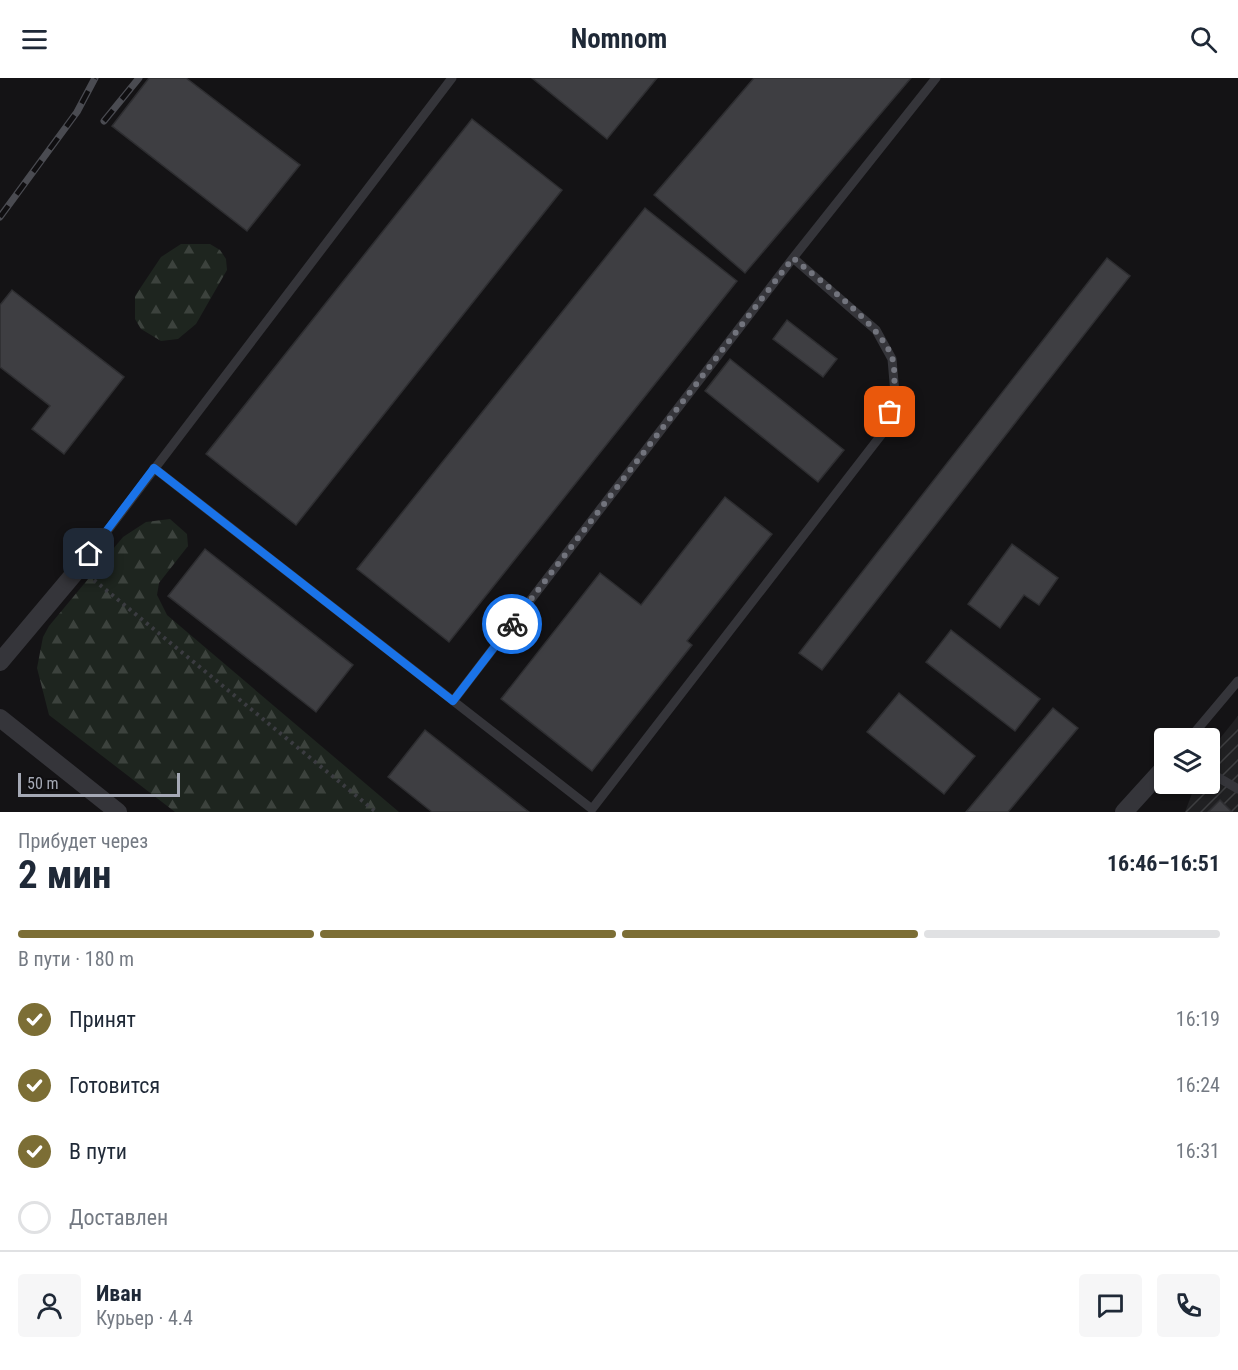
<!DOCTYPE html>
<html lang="ru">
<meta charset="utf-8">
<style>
body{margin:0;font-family:"Roboto Condensed",sans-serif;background:#f6f6f7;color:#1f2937;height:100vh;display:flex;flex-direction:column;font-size:22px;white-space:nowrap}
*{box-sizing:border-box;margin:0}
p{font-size:20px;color:#747a83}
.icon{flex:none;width:33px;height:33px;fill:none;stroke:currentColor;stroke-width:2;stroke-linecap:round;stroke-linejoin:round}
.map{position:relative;height:734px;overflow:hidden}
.panel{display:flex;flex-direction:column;background:#fff;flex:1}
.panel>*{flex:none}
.controls{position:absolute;left:1154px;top:650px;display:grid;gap:12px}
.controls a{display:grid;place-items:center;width:66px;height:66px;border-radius:6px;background:#fff;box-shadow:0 2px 4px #0004;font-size:30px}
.scale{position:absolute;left:18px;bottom:15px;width:162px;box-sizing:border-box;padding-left:6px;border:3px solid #a5a9b5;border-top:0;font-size:16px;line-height:21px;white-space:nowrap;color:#a5a9b5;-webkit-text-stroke:4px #0f0e10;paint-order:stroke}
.pin{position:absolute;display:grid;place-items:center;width:51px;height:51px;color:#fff;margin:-26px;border-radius:12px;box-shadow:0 3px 9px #0006}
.courier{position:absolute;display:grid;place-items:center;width:60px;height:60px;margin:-30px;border:4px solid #1a73e8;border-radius:50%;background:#fff;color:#222;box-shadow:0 2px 8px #0007}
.headline em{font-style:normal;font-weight:700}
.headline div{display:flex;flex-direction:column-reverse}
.headline{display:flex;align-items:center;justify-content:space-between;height:102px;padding:0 18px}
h1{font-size:39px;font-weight:700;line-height:45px}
.bar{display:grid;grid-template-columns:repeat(4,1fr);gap:9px 6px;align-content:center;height:72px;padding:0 18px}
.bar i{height:8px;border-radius:4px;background:#e0e1e3}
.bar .on{background:#7c6e35}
.bar p{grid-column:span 4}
.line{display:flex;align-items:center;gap:15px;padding:0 18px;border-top:2px solid #e0e1e3}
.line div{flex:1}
.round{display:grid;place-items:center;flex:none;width:63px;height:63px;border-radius:6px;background:#f6f6f7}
ol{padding:0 18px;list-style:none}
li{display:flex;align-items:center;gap:18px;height:66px}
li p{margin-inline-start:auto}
li .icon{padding:6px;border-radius:50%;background:#7c6e35;color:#fff;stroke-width:4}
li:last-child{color:#747a83}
li i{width:33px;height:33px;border:3px solid #e0e1e3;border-radius:50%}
header{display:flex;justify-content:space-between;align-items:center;height:78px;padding:0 18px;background:#fff;font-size:27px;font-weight:700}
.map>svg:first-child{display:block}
.industrial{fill:url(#industrial-furrows)}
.forest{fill:url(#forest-firs)}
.building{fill:#3e3e42;stroke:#2e2e31;stroke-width:1.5}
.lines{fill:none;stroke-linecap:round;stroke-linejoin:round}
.path{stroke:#3b3c41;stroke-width:4;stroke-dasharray:3 4.5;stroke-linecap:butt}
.service{stroke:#35353a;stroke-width:9}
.minor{stroke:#35353a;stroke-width:18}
.rail-casing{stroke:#4a4b51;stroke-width:7}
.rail{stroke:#0f0e10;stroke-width:4.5;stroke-dasharray:14;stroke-linecap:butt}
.done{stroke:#72747d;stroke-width:6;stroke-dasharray:0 10.8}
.route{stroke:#1a73e8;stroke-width:8}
</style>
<header><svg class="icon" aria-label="menu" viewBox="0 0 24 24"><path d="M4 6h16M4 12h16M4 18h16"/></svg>Nomnom<svg class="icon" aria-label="search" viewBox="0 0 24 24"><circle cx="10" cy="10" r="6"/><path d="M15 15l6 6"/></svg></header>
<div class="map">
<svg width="1238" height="734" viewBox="0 0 1238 734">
<defs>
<pattern id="industrial-furrows" width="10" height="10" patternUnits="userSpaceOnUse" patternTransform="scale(1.5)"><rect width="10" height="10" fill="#202022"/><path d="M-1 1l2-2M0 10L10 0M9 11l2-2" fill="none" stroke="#3d3e40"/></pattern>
<pattern id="forest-firs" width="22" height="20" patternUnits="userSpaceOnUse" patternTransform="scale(1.5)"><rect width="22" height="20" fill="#1e251f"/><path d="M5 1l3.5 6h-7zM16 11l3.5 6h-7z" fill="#3c423d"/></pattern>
</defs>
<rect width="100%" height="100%" fill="#141315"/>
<path class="industrial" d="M 1238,638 L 1238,734 L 1185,734 L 1196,705 L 1209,705 L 1209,674 Z"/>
<path class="forest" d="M 181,166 L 210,166 L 220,172 L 226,181 L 227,192 L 196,246 L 178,261 L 161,263 L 141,251 L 135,241 L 135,218 L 161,179 Z
M 170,441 L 187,456 L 188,468 L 159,505 L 157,517 L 167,537 L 399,734 L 175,734 L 49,637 L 37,590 L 43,559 L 49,548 L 123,459 L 146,444 Z"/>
<path class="building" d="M 149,0 L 186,0 L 300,87 L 247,153 L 112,48 Z
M 532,0 L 657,0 L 607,61 Z
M 754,0 L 911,0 L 745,195 L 654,117 Z
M 472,41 L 562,112 L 296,447 L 206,376 Z
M 645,130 L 737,203 L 449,564 L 357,491 Z
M 1107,180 L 1130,198 L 822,592 L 799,575 Z
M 12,212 L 124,299 L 64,376 L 32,351 L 50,328 L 0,289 L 0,227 Z
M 787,242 L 837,281 L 823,299 L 773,261 Z
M 730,281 L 844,372 L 818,404 L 705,313 Z
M 725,419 L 772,456 L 687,563 L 692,567 L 592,693 L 501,621 L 600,495 L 641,527 Z
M 1012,466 L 1058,500 L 1039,527 L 1024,517 L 1000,550 L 968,526 Z
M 205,471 L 353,587 L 316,634 L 168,518 Z
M 951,552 L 1040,621 L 1015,653 L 926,584 Z
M 899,615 L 975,678 L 944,716 L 867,654 Z
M 1053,630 L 1078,650 L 1008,734 L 966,734 Z
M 425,652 L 529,734 L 432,734 L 388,699 Z
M 1220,722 L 1232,734 L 1208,734 Z"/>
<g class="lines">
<path class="path" d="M 94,502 L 376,734"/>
<path class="service" d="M 154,390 L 592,731 L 885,352 L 895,316 L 892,281 L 876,252 L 793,180
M 79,490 L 452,0
M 453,623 L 793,180 L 936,0
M 1190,660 L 1238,603
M 1209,694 L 1238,711"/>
<path class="minor" d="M 0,584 L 79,490
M 0,640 L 118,734
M 1124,734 L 1164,690"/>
<defs>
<path id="rail" d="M 104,43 L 139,0
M 0,139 L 77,34 L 95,0"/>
</defs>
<use href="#rail" class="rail-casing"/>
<use href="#rail" class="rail"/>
</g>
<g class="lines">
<path class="done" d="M 512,546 L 793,180 C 819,202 886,251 893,283 C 896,300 894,317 890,334"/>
<path class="route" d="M 89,476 L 154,390 L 453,623 L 512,546"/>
</g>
</svg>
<div class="controls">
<a><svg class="icon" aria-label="layers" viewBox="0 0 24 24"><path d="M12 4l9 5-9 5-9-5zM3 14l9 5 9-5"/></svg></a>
</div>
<div class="scale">50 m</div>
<div class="pin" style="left:890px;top:334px;background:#ea580c"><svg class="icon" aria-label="bag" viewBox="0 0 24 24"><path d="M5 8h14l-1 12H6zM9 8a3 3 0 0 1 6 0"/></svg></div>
<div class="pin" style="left:89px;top:476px;background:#1f2937"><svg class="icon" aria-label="home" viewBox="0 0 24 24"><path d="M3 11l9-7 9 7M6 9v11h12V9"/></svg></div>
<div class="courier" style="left:512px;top:546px"><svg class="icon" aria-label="bike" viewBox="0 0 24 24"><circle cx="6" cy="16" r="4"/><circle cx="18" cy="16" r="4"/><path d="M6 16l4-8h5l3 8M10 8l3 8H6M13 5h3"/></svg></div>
</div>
<section class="panel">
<div class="headline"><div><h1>2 мин</h1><p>Прибудет через</p></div><em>16:46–16:51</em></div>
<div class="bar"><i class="on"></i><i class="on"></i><i class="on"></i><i></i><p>В пути · 180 m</p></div>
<ol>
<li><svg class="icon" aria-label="check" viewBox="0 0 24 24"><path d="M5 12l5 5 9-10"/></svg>Принят<p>16:19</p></li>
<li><svg class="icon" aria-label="check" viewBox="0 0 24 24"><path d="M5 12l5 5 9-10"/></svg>Готовится<p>16:24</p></li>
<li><svg class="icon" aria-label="check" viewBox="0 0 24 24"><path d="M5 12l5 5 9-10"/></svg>В пути<p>16:31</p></li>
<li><i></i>Доставлен</li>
</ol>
<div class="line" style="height:108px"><a class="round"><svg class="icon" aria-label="person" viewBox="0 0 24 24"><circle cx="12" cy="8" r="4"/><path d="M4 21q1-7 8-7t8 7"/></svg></a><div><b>Иван</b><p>Курьер · 4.4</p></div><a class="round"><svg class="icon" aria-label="chat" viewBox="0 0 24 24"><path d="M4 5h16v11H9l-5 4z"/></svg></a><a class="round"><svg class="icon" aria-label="phone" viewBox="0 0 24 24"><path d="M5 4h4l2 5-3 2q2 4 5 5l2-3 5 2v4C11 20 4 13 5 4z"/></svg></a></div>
</section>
